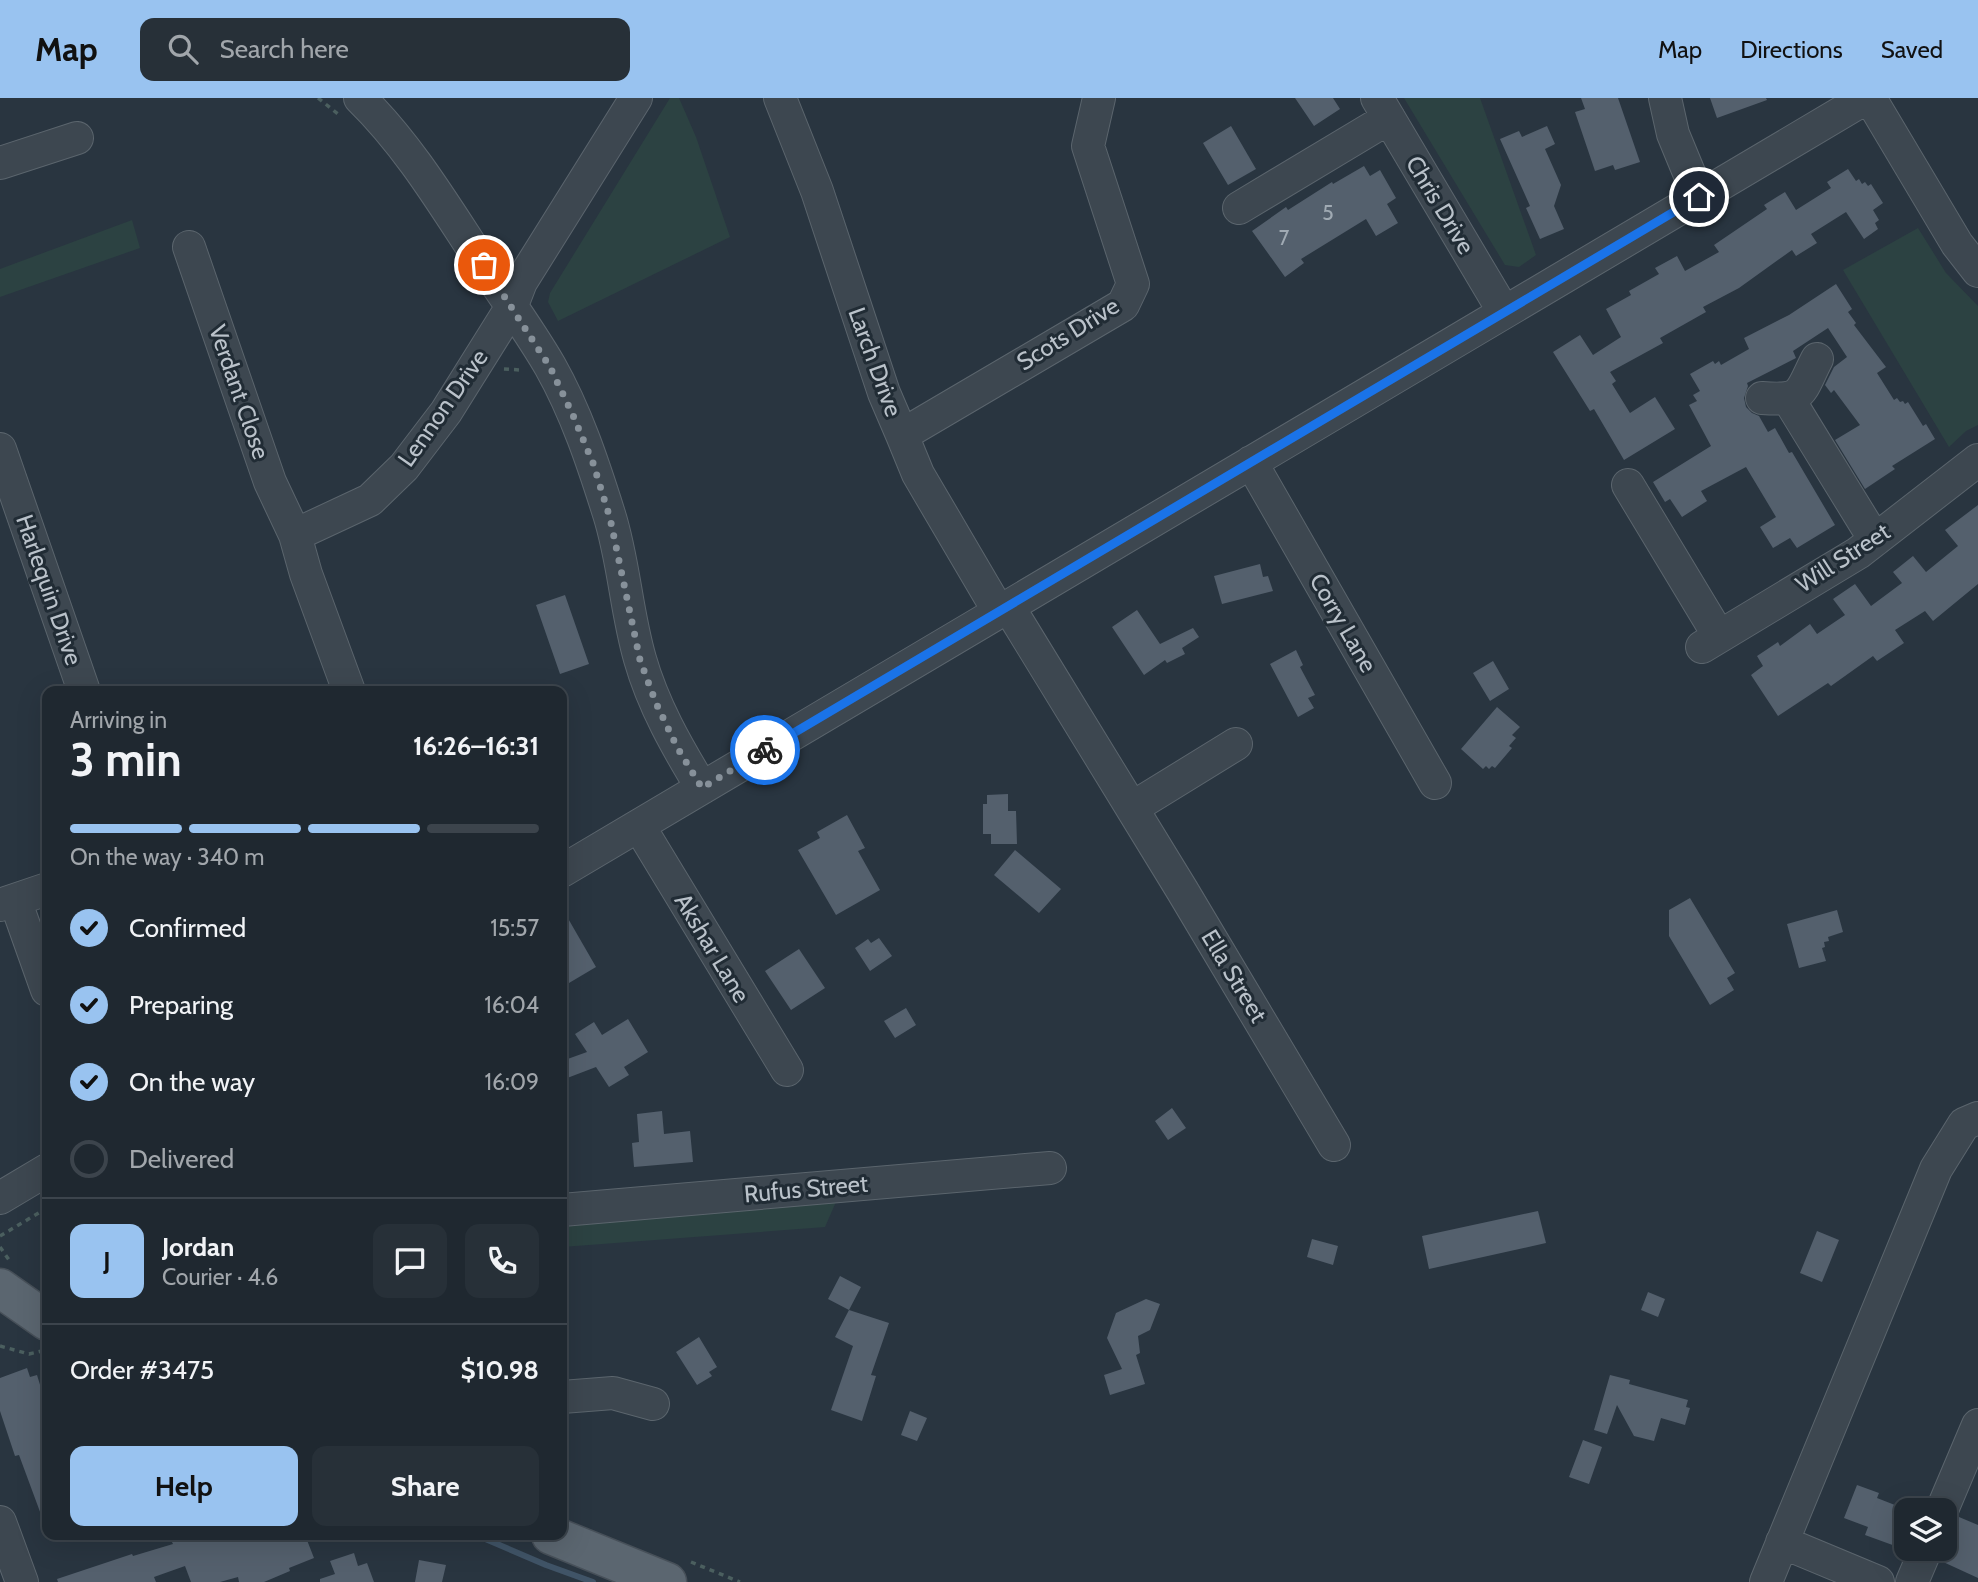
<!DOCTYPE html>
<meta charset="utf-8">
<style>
body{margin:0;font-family:Cabin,sans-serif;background:#273038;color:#f1f3f6;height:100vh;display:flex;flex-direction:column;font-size:26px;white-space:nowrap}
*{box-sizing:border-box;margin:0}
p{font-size:23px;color:#a1a6ab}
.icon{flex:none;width:38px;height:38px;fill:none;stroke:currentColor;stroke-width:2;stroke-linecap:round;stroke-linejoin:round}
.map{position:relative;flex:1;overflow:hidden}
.drawer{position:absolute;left:42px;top:588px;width:525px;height:854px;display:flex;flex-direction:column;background:#1f2830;border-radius:14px;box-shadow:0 7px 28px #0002,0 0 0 2px #3c444c}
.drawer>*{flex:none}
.tools{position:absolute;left:1894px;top:1400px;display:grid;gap:14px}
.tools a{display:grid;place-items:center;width:63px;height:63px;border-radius:14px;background:#1f2830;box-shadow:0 7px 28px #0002,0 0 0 2px #3c444c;font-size:35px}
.pin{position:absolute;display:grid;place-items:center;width:60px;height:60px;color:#fff;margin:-30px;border:4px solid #fff;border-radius:50%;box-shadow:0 2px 7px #0007}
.courier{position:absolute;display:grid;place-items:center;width:70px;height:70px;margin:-35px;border:5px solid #1a73e8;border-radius:50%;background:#fff;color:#222;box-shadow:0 2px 9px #0007}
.head em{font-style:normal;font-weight:700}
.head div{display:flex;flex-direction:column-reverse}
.head{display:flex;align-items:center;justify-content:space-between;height:119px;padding:0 28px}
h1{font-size:46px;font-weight:700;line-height:52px}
.bar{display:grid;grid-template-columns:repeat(4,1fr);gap:10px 7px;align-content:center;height:84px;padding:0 28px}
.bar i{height:9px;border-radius:5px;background:#3c444c}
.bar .current{background:#99c3f0}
.bar p{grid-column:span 4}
.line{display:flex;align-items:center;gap:18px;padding:0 28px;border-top:2px solid #3c444c}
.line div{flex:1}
.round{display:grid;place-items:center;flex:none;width:74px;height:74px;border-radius:14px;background:#273038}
ol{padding:0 28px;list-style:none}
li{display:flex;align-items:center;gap:21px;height:77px}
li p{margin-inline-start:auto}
li .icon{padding:7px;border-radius:50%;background:#99c3f0;color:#111;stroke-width:4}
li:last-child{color:#a1a6ab}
li i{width:38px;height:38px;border:4px solid #3c444c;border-radius:50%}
.action{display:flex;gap:14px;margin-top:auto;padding:14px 28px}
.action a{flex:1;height:80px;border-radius:14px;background:#99c3f0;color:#111;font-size:28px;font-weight:700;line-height:80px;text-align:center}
.action a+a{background:#273038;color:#f1f3f6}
header{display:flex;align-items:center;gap:42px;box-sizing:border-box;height:98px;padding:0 35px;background:#99c3f0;color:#111}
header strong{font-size:33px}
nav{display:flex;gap:38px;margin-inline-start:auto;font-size:24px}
.search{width:490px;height:63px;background:#273038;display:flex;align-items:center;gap:18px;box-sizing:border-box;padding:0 24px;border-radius:14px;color:#a1a6ab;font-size:26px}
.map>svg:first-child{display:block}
.green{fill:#2c4242}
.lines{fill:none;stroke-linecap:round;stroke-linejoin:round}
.stream{stroke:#405467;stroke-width:6}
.building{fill:#54606d}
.minor-casing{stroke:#5b656d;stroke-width:34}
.major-casing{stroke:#475059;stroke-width:41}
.path{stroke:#4b5f5f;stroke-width:3.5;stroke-dasharray:5 5;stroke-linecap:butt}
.minor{stroke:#3d4750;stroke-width:32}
.major{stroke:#5b6670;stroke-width:38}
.done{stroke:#87919a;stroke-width:7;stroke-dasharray:0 12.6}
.route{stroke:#1a73e8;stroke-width:9}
.labels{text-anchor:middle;stroke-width:6;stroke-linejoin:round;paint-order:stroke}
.number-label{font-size:21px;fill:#a0aab3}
.street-label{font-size:24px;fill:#bac2ca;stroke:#212c35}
</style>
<header>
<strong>Map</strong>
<div class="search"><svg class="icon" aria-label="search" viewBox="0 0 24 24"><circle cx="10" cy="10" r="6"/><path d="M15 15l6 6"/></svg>Search here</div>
<nav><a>Map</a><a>Directions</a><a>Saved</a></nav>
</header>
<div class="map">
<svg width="1978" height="1484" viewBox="0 0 1978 1484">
<rect width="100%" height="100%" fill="#293540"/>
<path class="green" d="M 670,0 L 679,0 L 696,39 L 730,139 L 558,223 L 548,204 L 550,195 Z
M 1404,0 L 1480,0 L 1536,157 L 1519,169 L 1505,167 Z
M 132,122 L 140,150 L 0,199 L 0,171 Z
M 1918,130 L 1946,175 L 1978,208 L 1978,327 L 1966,333 L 1949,349 L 1843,172 Z
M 839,1097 L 825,1129 L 562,1149 L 562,1120 Z"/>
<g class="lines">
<path class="stream" d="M 476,1437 L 546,1467 L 593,1484"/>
</g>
<path class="building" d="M 1295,0 L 1333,0 L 1340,11 L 1314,28 Z
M 1581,0 L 1618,0 L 1640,64 L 1615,72 L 1613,67 L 1595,73 L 1575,14 L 1585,11 Z
M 1710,0 L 1766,0 L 1767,2 L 1717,20 Z
M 1231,28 L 1256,71 L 1228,87 L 1203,45 Z
M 1547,28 L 1555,46 L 1545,51 L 1561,87 L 1554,108 L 1564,131 L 1540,141 L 1526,110 L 1530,108 L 1500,41 L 1519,33 L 1522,39 Z
M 1364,68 L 1370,78 L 1380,72 L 1396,100 L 1387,106 L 1398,125 L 1376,138 L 1366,121 L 1301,161 L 1304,165 L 1285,179 L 1252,133 L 1286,109 L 1288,112 L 1332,84 L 1333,86 Z
M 1848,71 L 1856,83 L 1859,81 L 1862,86 L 1865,84 L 1868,88 L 1871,86 L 1883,105 L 1873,112 L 1879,122 L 1875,125 L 1878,131 L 1864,141 L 1846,114 L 1811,136 L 1817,145 L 1796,158 L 1792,152 L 1739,190 L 1703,209 L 1706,214 L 1660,240 L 1663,245 L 1610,274 L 1616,283 L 1612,286 L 1630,315 L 1655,299 L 1675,331 L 1624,362 L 1594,311 L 1590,313 L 1553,254 L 1580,237 L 1593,257 L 1621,239 L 1606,211 L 1631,197 L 1629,193 L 1659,176 L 1655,170 L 1677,158 L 1685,173 L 1719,154 L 1714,147 L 1767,111 L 1764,107 L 1785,94 L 1796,112 L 1831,90 L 1827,84 Z
M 1836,186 L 1852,211 L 1848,214 L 1856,225 L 1854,227 L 1886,269 L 1877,275 L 1894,302 L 1897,300 L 1900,304 L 1903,303 L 1905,306 L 1908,304 L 1923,328 L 1926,326 L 1935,341 L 1892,368 L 1895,371 L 1865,391 L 1835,342 L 1860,327 L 1834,292 L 1831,295 L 1825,287 L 1834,269 L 1847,259 L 1828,230 L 1793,253 L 1796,260 L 1747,285 L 1748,288 L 1744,300 L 1746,309 L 1752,315 L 1759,318 L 1768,334 L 1775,330 L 1789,355 L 1792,354 L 1835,427 L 1797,450 L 1790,440 L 1773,450 L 1760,429 L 1776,419 L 1746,369 L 1701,393 L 1707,403 L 1682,419 L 1670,401 L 1665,404 L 1653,384 L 1711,348 L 1689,307 L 1697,303 L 1693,297 L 1700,293 L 1690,276 L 1713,263 L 1715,266 L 1719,263 L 1721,267 L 1749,251 L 1744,240 L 1789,217 Z
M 1978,407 L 1978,486 L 1933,523 L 1925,513 L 1895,532 L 1904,545 L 1877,563 L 1873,558 L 1831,588 L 1828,585 L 1778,618 L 1751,577 L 1763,568 L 1757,558 L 1778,544 L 1780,548 L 1810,526 L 1817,536 L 1845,517 L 1833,501 L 1855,486 L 1871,508 L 1902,485 L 1893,474 L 1913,458 L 1926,474 L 1958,448 L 1945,432 Z
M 1260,466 L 1263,479 L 1268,478 L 1273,493 L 1222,506 L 1214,478 Z
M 565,497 L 589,566 L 560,576 L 536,507 Z
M 1137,512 L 1160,546 L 1193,530 L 1199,539 L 1182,550 L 1185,556 L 1167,565 L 1165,562 L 1144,577 L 1112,529 Z
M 1296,552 L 1303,567 L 1300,569 L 1315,597 L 1308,600 L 1314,610 L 1298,619 L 1270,566 Z
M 1493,563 L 1509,591 L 1490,603 L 1473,575 Z
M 1497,609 L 1520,629 L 1512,637 L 1516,640 L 1509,648 L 1512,650 L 1495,670 L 1492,668 L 1489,671 L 1486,668 L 1483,671 L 1461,651 Z
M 1008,696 L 1008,713 L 1016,713 L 1017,746 L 991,746 L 991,736 L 983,736 L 983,706 L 987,706 L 987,697 Z
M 847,717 L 865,750 L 858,753 L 880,792 L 836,817 L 798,752 L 820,740 L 817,734 Z
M 1015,752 L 1061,791 L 1039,815 L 994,777 Z
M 1690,800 L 1735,875 L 1727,880 L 1734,892 L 1710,907 L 1669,838 L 1669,812 Z
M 562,810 L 596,869 L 569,885 L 562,872 Z
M 1837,812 L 1843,834 L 1828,839 L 1829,843 L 1824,844 L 1825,849 L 1822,850 L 1826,863 L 1799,870 L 1787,826 Z
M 879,840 L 892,858 L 870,873 L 855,850 L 868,841 L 871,845 Z
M 799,851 L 825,890 L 791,912 L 765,873 Z
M 906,910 L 916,927 L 895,940 L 884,923 Z
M 628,921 L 648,954 L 624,969 L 629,977 L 609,989 L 596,969 L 562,982 L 562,963 L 587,954 L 575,936 L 594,924 L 602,937 Z
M 1172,1010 L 1186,1030 L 1168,1042 L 1155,1023 Z
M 662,1013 L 664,1036 L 690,1033 L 693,1064 L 634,1069 L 632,1045 L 639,1044 L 637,1016 Z
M 1538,1113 L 1546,1145 L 1429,1171 L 1422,1138 Z
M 1817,1133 L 1839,1142 L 1822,1184 L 1800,1175 Z
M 1312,1141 L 1338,1148 L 1333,1167 L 1307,1159 Z
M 840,1178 L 861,1189 L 849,1212 L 889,1225 L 871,1277 L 876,1278 L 862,1323 L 831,1312 L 853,1248 L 835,1239 L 849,1212 L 828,1201 Z
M 1648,1194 L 1665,1201 L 1658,1219 L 1641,1212 Z
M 1146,1201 L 1160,1206 L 1150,1232 L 1138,1238 L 1140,1255 L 1136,1257 L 1145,1286 L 1110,1297 L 1104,1277 L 1122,1271 L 1107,1240 L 1116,1215 Z
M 699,1239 L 717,1269 L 709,1274 L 712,1278 L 697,1287 L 676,1254 Z
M 27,1270 L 30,1279 L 37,1277 L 41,1290 L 47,1287 L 46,1430 L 19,1357 L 15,1358 L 0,1313 L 0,1280 Z
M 1610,1277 L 1630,1282 L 1629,1286 L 1688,1302 L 1686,1309 L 1690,1310 L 1685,1327 L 1661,1320 L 1654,1343 L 1634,1338 L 1617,1307 L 1607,1336 L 1594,1332 Z
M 910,1313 L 927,1320 L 917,1343 L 901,1337 Z
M 1583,1342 L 1602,1349 L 1589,1386 L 1569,1379 Z
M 1857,1387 L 1879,1395 L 1877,1400 L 1900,1409 L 1895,1423 L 1906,1428 L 1898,1449 L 1865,1437 L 1868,1429 L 1844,1420 Z
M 1959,1419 L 1978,1427 L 1978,1480 L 1941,1463 L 1944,1441 L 1950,1428 Z
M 186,1437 L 305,1437 L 314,1460 L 289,1470 L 290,1473 L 264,1484 L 239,1484 L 238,1479 L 220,1484 L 191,1484 L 185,1468 L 154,1479 L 156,1484 L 58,1484 L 57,1481 L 132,1456 L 133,1458 L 173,1446 L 171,1442 Z
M 354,1455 L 358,1468 L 367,1465 L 374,1484 L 320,1484 L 320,1481 L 335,1476 L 330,1463 Z
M 419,1462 L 446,1467 L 442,1484 L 415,1484 Z"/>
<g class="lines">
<defs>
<path id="minor" d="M 360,0 C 407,46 441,102 477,157 C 501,194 528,230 550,268 C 576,314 593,365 609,416 C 624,463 626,513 640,561 C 653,607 677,649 702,690
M 780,0 L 817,93 L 884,295 L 902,337 L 918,376 L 999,514
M 1377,0 L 1504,214
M 1665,0 L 1673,36 L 1699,99
M 1870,0 L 1957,146 L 1978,173
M 0,65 L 77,40
M 1239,110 L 1389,20
M 189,149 L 270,384 L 295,437
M 1762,300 C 1804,303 1799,296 1817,261
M 1789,302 L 1875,442
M 902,337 L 1123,207 L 1133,186 L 1088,48 L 1099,0
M 0,351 L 84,593
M 1251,364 L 1435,685
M 1628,387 L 1719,538
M 1008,508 L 1182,792 L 1334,1047
M 1702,549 L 1858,455 L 1978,362
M 349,593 L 306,476 L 295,437 L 370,402 L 404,369 L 446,314 L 511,210 L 521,184 L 636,0
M 1132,710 L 1236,646
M 639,728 L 787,972
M 562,773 L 1866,0
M 15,802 L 47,892
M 0,807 L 47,791
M 0,1100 L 47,1072
M 562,1112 L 1050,1070
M 562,1299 L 613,1295 L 653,1306
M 1942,1412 L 1978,1327
M 0,1424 L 22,1484
M 1782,1444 L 1878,1484
M 1766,1484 L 1936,1071 L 1964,1026 L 1978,1020
M 1912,1484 L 1926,1451"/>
<path id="major" d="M 0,1190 L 47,1223
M 551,1437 L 667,1484"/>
</defs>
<use href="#minor" class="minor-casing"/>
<use href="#major" class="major-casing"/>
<path class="path" d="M 318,0 L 338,16
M 504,271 L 521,272
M 0,1138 L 47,1110
M 0,1149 L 9,1162
M 0,1248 L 29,1256 L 42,1253
M 691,1464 L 740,1484"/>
<use href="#minor" class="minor"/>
<use href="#major" class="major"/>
</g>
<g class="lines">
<path class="done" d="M 484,167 L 550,269 L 572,315 L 593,365 L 610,420 L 640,562 L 656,605 L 677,649 L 702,690 L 765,652"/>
<path class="route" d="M 765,652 L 1699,99"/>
</g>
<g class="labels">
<g class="number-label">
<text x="1328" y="122">5</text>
<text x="1284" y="147">7</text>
</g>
<g class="street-label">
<text transform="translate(1440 107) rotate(59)" y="8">Chris Drive</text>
<text transform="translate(1068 236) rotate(-32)" y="8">Scots Drive</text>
<text transform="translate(875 264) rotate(70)" y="8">Larch Drive</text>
<text transform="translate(239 294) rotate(71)" y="8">Verdant Close</text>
<text transform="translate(443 310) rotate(-55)" y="8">Lennon Drive</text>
<text transform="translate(1843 460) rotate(-33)" y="8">Will Street</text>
<text transform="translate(49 492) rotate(71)" y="8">Harlequin Drive</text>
<text transform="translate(1343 525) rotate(60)" y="8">Corry Lane</text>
<text transform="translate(712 850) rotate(59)" y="8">Akshar Lane</text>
<text transform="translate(1234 878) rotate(59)" y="8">Ella Street</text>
<text transform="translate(806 1091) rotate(-5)" y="8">Rufus Street</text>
</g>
</g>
</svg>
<div class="tools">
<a><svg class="icon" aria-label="layers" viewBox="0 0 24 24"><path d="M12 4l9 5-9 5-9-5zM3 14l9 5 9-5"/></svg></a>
</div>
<div class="pin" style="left:484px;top:167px;background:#ea580c"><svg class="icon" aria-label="bag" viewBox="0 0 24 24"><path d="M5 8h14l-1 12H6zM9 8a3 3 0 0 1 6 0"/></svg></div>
<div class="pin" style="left:1699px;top:99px;background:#1f2937"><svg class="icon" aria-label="home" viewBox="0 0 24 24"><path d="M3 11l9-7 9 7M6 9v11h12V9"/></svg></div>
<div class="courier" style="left:765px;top:652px"><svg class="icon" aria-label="bike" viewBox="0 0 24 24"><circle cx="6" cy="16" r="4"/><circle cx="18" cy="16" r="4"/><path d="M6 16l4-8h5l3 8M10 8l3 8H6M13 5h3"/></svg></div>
<section class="drawer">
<div class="head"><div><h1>3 min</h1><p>Arriving in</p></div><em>16:26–16:31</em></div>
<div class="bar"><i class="current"></i><i class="current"></i><i class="current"></i><i></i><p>On the way · 340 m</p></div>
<ol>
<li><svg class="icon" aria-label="check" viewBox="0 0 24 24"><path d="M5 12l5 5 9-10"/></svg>Confirmed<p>15:57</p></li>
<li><svg class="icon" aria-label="check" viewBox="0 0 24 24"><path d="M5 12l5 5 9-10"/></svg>Preparing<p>16:04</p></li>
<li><svg class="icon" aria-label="check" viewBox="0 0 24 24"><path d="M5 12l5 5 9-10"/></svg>On the way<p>16:09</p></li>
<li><i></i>Delivered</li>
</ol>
<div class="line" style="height:126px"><b class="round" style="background:#99c3f0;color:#111">J</b><div><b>Jordan</b><p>Courier · 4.6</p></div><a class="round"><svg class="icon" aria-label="chat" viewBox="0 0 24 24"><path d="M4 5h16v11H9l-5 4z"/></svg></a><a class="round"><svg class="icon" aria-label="phone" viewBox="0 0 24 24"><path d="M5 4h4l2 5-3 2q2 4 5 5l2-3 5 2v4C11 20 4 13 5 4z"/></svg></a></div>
<div class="line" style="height:91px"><div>Order #3475</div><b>$10.98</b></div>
<div class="action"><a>Help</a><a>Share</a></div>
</section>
</div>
